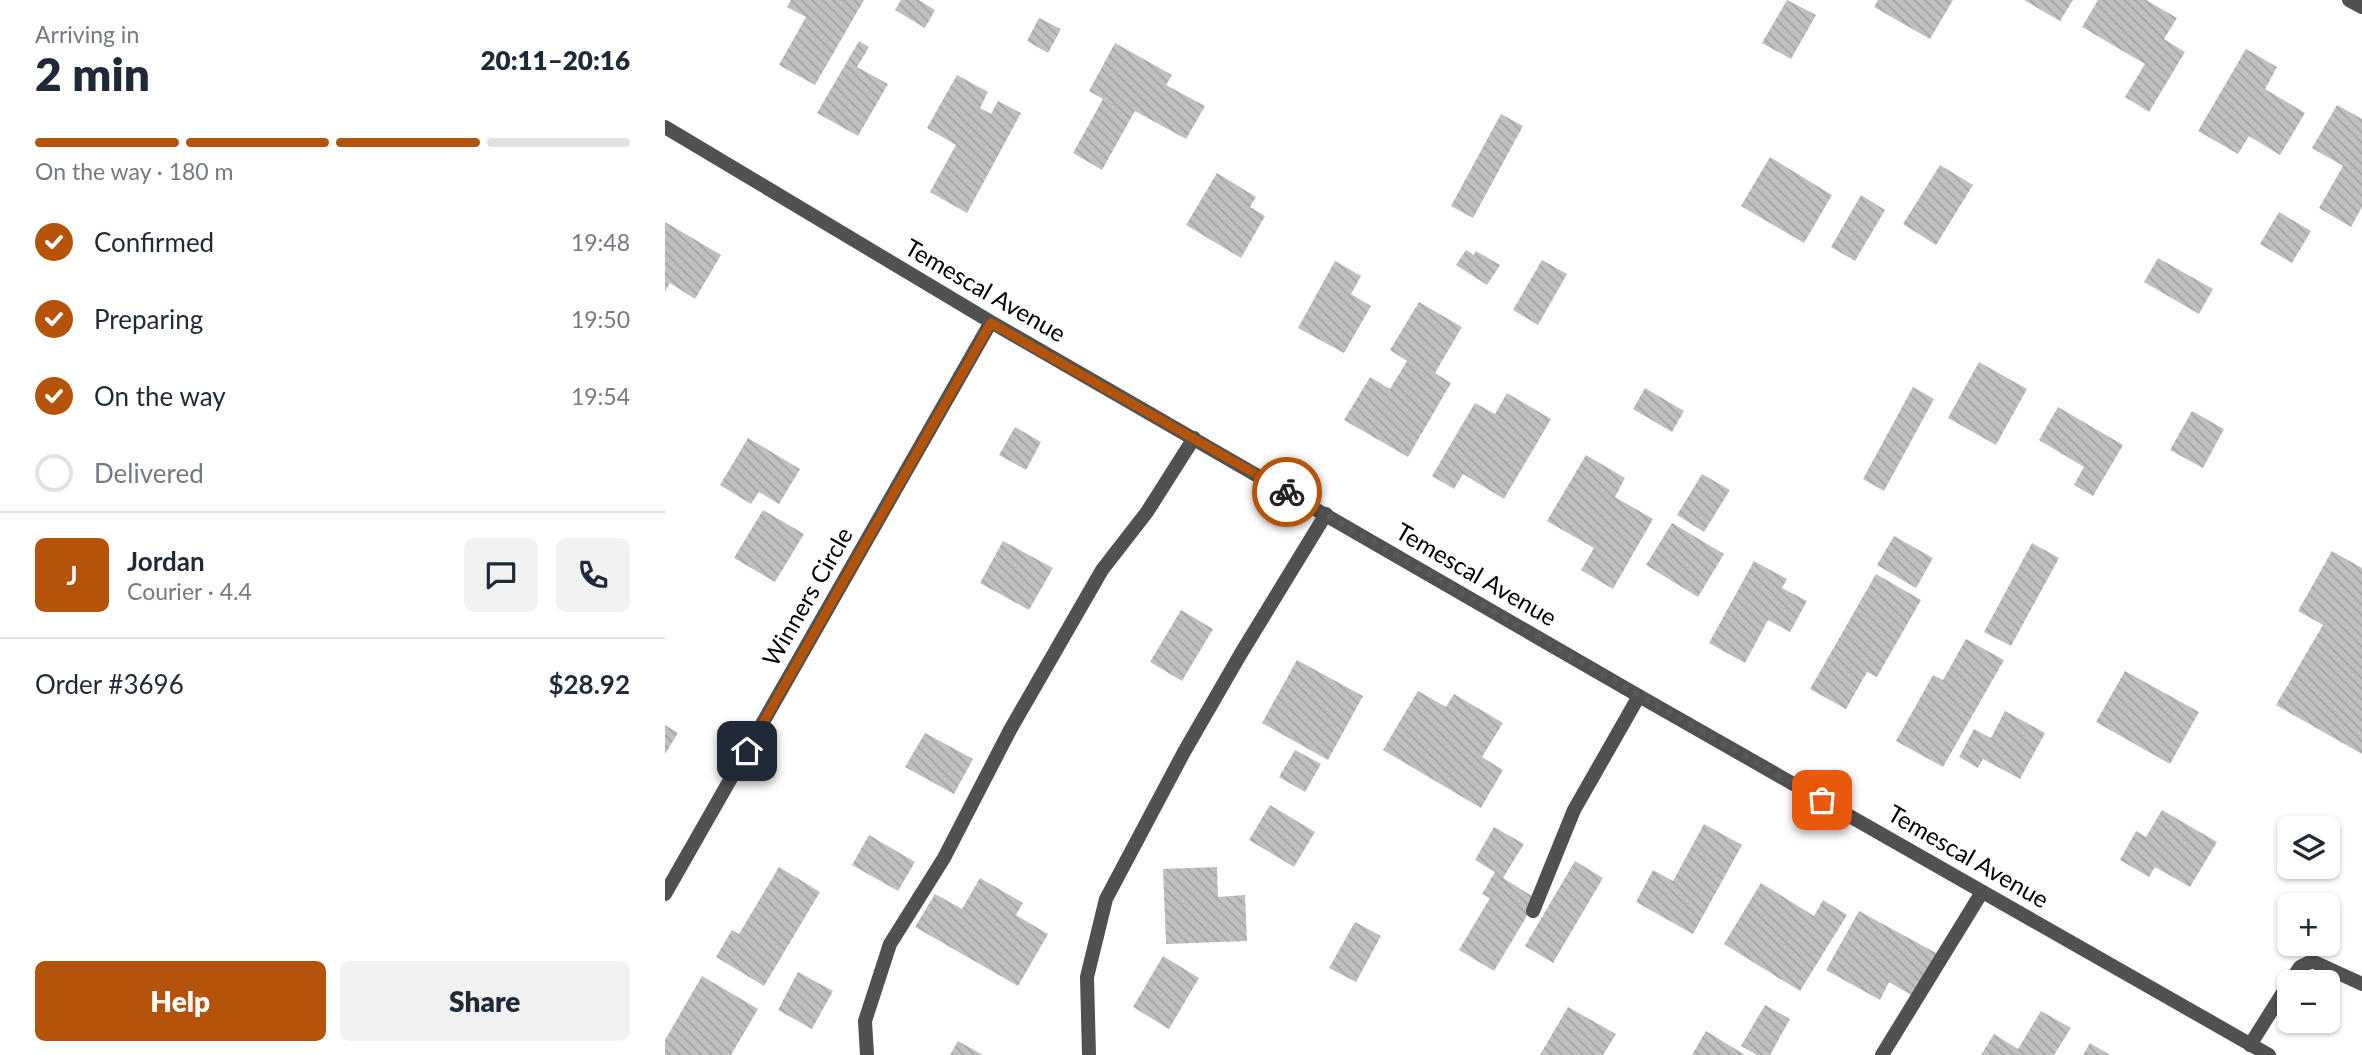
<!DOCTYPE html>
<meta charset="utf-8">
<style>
body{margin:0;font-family:Lato,sans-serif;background:#f2f2f3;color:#1f2937;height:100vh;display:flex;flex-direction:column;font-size:26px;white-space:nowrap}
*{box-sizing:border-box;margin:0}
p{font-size:23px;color:#747a83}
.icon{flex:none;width:38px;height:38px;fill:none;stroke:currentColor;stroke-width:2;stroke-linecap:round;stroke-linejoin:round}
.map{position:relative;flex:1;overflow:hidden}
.side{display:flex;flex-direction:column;background:#fff;width:665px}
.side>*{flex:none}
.fabs{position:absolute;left:1612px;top:816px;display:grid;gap:14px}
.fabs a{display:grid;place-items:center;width:63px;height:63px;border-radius:10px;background:#fff;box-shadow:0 2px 5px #0004;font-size:35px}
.pin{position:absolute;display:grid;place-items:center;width:60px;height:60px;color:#fff;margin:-30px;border-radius:14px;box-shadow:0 4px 10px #0006}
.courier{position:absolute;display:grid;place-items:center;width:70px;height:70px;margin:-35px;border:5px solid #b45309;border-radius:50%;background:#fff;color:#222;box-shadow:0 2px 9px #0007}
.overview em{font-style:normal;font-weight:800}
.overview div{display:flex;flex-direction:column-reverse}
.overview{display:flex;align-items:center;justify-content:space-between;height:119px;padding:0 35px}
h1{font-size:46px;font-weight:800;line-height:52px}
.bar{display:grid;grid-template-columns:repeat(4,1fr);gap:10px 7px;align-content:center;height:84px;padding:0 35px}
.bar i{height:9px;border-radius:5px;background:#e0e1e3}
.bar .on{background:#b45309}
.bar p{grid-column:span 4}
.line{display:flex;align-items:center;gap:18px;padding:0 35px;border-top:2px solid #e0e1e3}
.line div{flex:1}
.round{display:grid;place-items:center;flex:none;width:74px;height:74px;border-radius:10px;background:#f2f2f3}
ol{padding:0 35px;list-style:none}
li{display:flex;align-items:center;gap:21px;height:77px}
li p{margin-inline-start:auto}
li .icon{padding:7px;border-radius:50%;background:#b45309;color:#fff;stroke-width:4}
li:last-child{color:#747a83}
li i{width:38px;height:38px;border:4px solid #e0e1e3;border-radius:50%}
.cta{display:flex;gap:14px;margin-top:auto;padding:14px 35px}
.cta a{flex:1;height:80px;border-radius:10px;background:#b45309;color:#fff;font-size:28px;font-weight:800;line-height:80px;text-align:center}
.cta a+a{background:#f2f2f3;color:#1f2937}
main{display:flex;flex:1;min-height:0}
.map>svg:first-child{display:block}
.building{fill:url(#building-back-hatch)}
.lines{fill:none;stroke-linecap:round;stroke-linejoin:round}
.service{stroke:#515151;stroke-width:14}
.minor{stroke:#515151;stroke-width:14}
.done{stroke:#595959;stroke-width:7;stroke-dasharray:0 12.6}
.route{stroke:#b45309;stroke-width:9}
.labels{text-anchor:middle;stroke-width:6;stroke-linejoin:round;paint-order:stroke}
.street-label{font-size:24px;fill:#000;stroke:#fff}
</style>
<main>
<section class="side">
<div class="overview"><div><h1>2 min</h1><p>Arriving in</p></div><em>20:11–20:16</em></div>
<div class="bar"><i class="on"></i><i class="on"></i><i class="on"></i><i></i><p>On the way · 180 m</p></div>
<ol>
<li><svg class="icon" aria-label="check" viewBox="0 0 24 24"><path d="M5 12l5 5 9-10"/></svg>Confirmed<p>19:48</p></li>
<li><svg class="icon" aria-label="check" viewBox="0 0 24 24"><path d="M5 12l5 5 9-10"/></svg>Preparing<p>19:50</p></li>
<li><svg class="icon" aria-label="check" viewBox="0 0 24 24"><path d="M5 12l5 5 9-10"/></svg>On the way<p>19:54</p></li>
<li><i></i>Delivered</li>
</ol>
<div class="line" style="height:126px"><b class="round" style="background:#b45309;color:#fff">J</b><div><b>Jordan</b><p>Courier · 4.4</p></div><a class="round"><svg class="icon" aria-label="chat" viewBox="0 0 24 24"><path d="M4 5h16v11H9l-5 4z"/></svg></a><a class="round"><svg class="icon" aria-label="phone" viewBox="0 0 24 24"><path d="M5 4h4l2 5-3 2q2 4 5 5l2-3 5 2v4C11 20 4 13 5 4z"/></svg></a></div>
<div class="line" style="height:91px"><div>Order #3696</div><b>$28.92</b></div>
<div class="cta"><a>Help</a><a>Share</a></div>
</section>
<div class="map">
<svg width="1697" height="1055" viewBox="0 0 1697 1055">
<defs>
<pattern id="building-back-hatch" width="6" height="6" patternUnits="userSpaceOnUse" patternTransform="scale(1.75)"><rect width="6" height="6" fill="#c0c0c0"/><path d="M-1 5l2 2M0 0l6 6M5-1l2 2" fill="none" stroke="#a3a3a3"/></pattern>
</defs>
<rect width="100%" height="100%" fill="#fff"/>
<path class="building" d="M 126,0 L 199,0 L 150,85 L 114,65 L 141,17 L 122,7 Z
M 236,0 L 254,0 L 270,10 L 260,28 L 230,10 Z
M 1122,0 L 1151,15 L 1126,59 L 1097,43 Z
M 1213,0 L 1288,0 L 1265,39 L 1209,7 Z
M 1359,0 L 1408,0 L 1395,21 Z
M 1433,0 L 1481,0 L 1512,18 L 1499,39 L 1520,52 L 1484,112 L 1460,97 L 1480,64 L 1417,27 Z
M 374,18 L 396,29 L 383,53 L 362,41 Z
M 194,41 L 204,47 L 192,67 L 223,84 L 193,136 L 152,113 Z
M 450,43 L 507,75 L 501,85 L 540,106 L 521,139 L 470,111 L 437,170 L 408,153 L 438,99 L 424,91 Z
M 1581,49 L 1612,67 L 1600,89 L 1640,113 L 1615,155 L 1584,136 L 1573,154 L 1533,131 Z
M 292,75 L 323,92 L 315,108 L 326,114 L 333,101 L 356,113 L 302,213 L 265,192 L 291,145 L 262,128 Z
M 1672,105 L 1697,119 L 1697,207 L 1686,227 L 1654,208 L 1678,166 L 1647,148 Z
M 836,114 L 858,126 L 808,218 L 786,206 Z
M 1105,157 L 1167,195 L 1139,243 L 1076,206 Z
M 1275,165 L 1308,185 L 1271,245 L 1238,224 Z
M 552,173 L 591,197 L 585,207 L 600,216 L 576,258 L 521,225 Z
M 1196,195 L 1220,210 L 1190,261 L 1166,247 Z
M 1614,212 L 1646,231 L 1627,263 L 1595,244 Z
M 0,222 L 56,255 L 30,299 L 5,283 L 0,291 Z
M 801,250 L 809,255 L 811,251 L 835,265 L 822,285 L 791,265 Z
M 1493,258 L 1548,289 L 1534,314 L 1479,282 Z
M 877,260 L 902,274 L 873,325 L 848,310 Z
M 670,261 L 696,276 L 686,294 L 706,306 L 679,353 L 633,328 Z
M 754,302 L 797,327 L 770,373 L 786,383 L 743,457 L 679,420 L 705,377 L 725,389 L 742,361 L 725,350 Z
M 1314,362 L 1362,389 L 1331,445 L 1283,418 Z
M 1248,387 L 1269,399 L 1219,491 L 1198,479 Z
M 980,388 L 1019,411 L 1007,432 L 968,409 Z
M 842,393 L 886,419 L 839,499 L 798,474 L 789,489 L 767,476 L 810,403 L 830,414 Z
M 1393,407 L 1458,445 L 1428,496 L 1409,485 L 1419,467 L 1374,440 Z
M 1527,411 L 1559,429 L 1538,468 L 1505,450 Z
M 350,427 L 376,442 L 361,470 L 334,455 Z
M 83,438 L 135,469 L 114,504 L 94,492 L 86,504 L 55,485 Z
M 921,455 L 960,478 L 950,497 L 988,519 L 948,589 L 916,570 L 929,548 L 882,521 Z
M 1037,474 L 1065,490 L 1039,532 L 1012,515 Z
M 98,510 L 139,534 L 110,582 L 69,558 Z
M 1007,523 L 1059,554 L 1033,597 L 981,565 Z
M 1229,536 L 1268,558 L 1251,588 L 1212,565 Z
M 338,541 L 388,568 L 364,610 L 315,583 Z
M 1367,543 L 1394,558 L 1346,646 L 1319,632 Z
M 1667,551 L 1697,568 L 1697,754 L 1611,705 L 1658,625 L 1633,611 Z
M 1089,561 L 1122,579 L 1117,588 L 1142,601 L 1125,632 L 1103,620 L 1080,663 L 1044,643 Z
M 1211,574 L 1256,600 L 1212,677 L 1202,672 L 1181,709 L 1145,689 Z
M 516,610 L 548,629 L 517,681 L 485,662 Z
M 1301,639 L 1339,660 L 1278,767 L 1231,741 L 1268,675 L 1278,680 Z
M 632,660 L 698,696 L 663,760 L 597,723 Z
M 1460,671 L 1534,712 L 1505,764 L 1431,722 Z
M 753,691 L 781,707 L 789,694 L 838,723 L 817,757 L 838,770 L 816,808 L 718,750 Z
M 1340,711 L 1380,733 L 1355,779 L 1318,759 L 1313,768 L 1294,757 L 1309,729 L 1326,738 Z
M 0,725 L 13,733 L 0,754 Z
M 260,733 L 308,759 L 289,794 L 240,767 Z
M 630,750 L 656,764 L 640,792 L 614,777 Z
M 605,805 L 650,832 L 629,867 L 584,840 Z
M 1497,810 L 1552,842 L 1525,887 L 1490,867 L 1484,877 L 1455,860 L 1471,831 L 1481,837 Z
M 1039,824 L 1077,845 L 1028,934 L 971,902 L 988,870 L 1008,881 Z
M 829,827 L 859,844 L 838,878 L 872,899 L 829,971 L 794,950 L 825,898 L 817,894 L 830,872 L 810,860 Z
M 204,835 L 250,862 L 233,891 L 187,865 Z
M 910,861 L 938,878 L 888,963 L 860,946 Z
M 114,867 L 155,892 L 99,986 L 51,957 L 67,930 L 74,934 Z
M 552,867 L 553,897 L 580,895 L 582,941 L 501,944 L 498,869 Z
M 315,878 L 358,903 L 351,915 L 383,934 L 353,986 L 250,927 L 270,894 L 297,909 Z
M 1096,883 L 1149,916 L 1158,900 L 1182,915 L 1135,991 L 1059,944 Z
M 1194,911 L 1273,954 L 1250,997 L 1224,982 L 1215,1000 L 1161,970 Z
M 690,922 L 716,936 L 691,982 L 664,968 Z
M 498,956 L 534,978 L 504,1029 L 468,1007 Z
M 133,972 L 168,991 L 147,1029 L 113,1010 Z
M 37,976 L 93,1009 L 66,1055 L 0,1055 L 0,1040 Z
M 1100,1005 L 1125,1019 L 1105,1055 L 1092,1055 L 1076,1046 Z
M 903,1007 L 951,1034 L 938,1055 L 875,1055 Z
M 1376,1011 L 1406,1028 L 1389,1055 L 1316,1055 L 1329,1034 L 1353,1049 Z
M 1041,1031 L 1080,1055 L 1027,1055 Z
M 293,1041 L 318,1055 L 285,1055 Z
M 1425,1043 L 1445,1055 L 1418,1055 Z"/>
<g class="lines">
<path class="service" d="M 868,911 L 909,810 L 974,696
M 1625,982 L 1635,967 L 1647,961 L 1697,984
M 1585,1045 L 1624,983
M 202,1055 L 200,1021 L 225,944 L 279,858 L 345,730 L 437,570 L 482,512 L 529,438
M 424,1055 L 422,977 L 441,899 L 519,752 L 575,655 L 661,514
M 1217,1055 L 1317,892"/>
<path class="minor" d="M 1684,0 L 1697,7
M 0,127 L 326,322 L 974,696 L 1604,1055
M 0,894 L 326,322"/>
</g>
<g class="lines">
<path class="done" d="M 622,492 L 1157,800"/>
<path class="route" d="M 82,751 L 326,323 L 622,492"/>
</g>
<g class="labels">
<g class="street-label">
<text transform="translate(320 291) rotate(30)" y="8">Temescal Avenue</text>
<text transform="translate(811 575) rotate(30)" y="8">Temescal Avenue</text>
<text transform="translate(143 597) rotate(-60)" y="8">Winners Circle</text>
<text transform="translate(1303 857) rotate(30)" y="8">Temescal Avenue</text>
</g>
</g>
</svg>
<div class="fabs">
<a><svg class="icon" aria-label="layers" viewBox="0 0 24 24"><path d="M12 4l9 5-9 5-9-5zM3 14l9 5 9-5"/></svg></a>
<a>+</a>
<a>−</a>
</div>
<div class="pin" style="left:1157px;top:800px;background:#ea580c"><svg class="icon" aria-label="bag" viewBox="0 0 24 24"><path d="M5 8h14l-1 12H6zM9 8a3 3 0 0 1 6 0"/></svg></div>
<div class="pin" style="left:82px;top:751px;background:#1f2937"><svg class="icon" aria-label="home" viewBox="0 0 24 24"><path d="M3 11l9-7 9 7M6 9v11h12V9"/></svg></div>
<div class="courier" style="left:622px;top:492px"><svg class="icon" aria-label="bike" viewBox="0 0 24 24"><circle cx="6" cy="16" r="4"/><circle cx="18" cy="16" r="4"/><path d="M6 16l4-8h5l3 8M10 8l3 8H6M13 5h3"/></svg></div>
</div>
</main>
